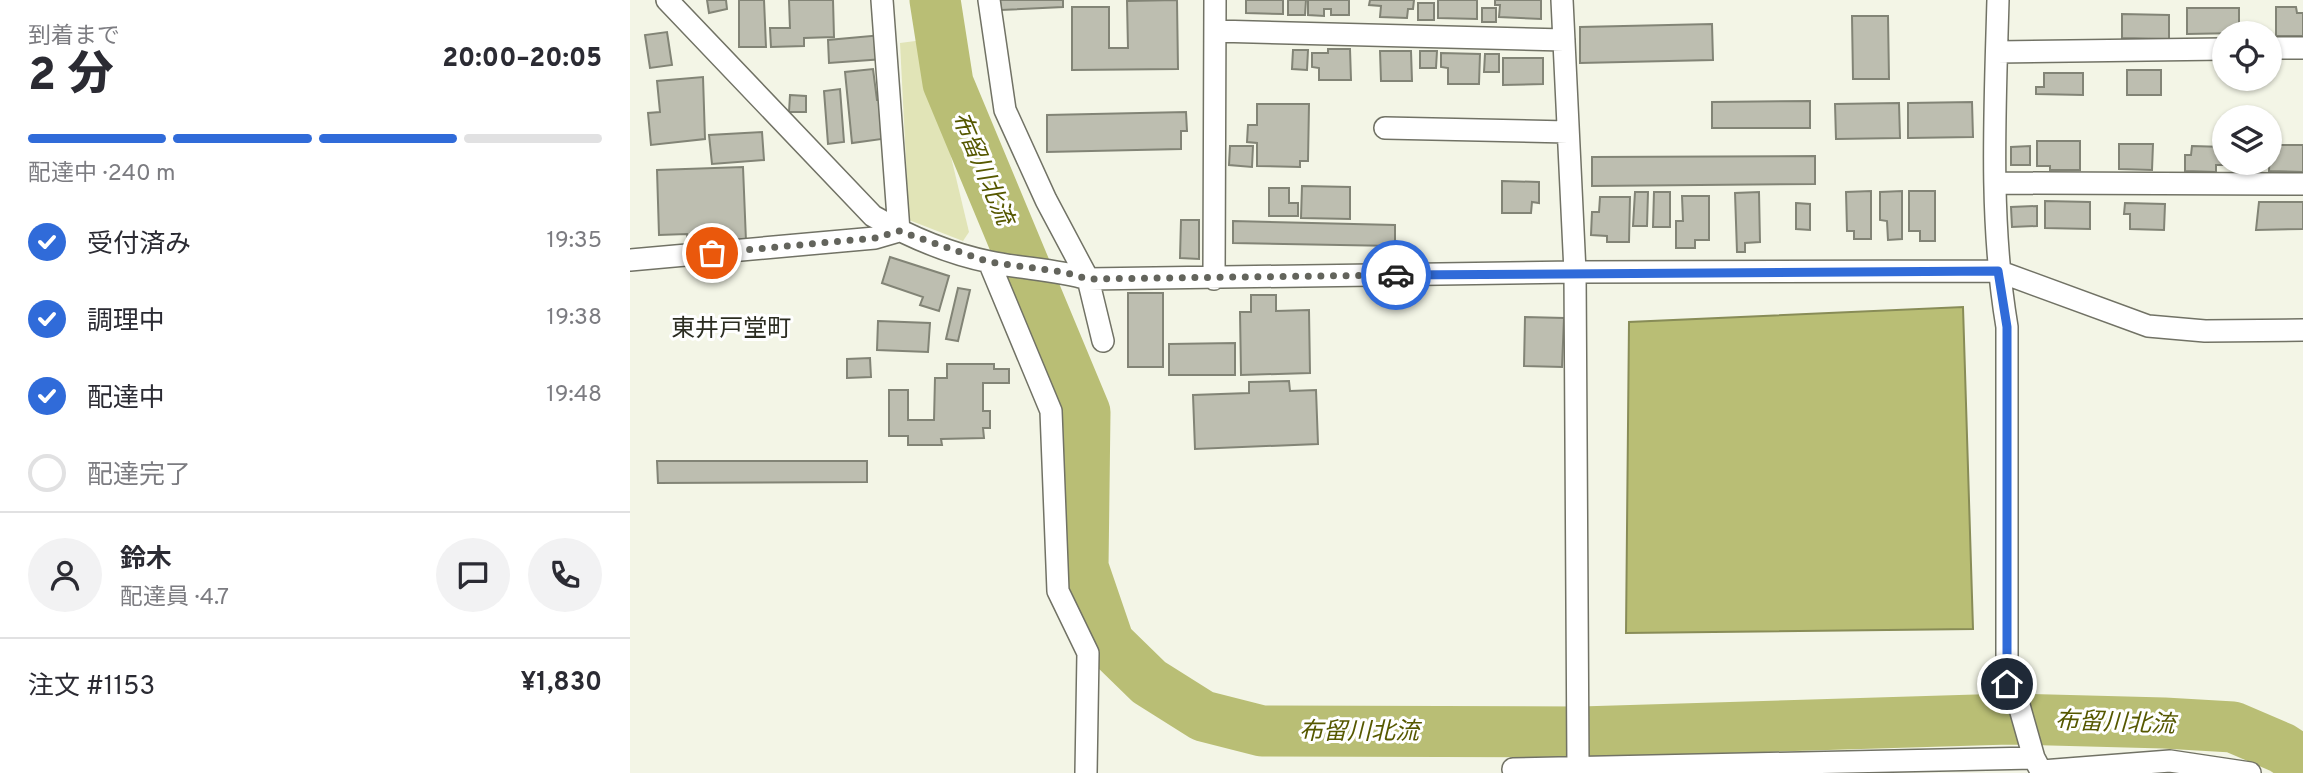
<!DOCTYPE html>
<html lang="ja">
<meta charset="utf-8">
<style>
body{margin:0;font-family:Overpass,"Noto Sans JP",sans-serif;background:#f2f2f3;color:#2b2b33;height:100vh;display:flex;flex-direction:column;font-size:26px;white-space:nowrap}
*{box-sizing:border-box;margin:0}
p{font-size:23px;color:#7c7c81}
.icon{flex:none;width:38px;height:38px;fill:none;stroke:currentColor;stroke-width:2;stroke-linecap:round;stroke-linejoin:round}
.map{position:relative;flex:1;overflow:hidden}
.details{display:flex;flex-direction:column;background:#fff;width:630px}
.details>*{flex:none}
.fabs{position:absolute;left:1582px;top:21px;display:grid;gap:14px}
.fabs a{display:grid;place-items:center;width:70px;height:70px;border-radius:50%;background:#fff;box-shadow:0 2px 5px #0004;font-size:35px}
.pin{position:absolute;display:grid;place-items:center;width:60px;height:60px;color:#fff;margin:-30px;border:4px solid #fff;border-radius:50%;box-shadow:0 2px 7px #0007}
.courier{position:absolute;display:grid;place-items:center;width:70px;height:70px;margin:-35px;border:5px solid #306bd9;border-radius:50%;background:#fff;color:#222;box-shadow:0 2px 9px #0007}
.headline em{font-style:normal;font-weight:800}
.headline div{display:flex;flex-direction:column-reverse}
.headline{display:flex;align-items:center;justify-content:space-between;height:119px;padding:0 28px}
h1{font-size:46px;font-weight:800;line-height:52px}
.bar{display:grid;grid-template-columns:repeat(4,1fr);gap:10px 7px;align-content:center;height:84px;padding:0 28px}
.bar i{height:9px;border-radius:5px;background:#e1e1e2}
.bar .on{background:#306bd9}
.bar p{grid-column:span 4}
.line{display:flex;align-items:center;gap:18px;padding:0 28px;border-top:2px solid #e1e1e2}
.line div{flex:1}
.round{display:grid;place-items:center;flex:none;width:74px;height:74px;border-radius:37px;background:#f2f2f3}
ol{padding:0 28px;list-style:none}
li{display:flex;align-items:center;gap:21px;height:77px}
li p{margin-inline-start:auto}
li .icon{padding:7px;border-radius:50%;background:#306bd9;color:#fff;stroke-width:4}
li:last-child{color:#7c7c81}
li i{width:38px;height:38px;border:4px solid #e1e1e2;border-radius:50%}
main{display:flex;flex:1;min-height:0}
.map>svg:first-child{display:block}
.green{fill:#e1e4b7}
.water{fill:#b9be75;stroke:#888c57;stroke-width:2}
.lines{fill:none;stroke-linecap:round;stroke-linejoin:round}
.river{stroke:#b9be75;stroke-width:51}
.building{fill:#bdbeb0;stroke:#828476;stroke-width:2}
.street-casing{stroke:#717265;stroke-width:24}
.street{stroke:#fff;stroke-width:21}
.done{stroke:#63645c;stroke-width:7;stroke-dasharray:0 12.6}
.route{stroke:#306bd9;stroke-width:9}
.labels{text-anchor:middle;stroke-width:6;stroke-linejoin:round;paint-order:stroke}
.water-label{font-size:24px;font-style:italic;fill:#565800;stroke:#fff}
.neighbourhood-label{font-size:24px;fill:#2b2c21;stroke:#fff}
</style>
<main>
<section class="details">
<div class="headline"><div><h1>2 分</h1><p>到着まで</p></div><em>20:00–20:05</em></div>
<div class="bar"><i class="on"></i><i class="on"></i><i class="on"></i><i></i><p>配達中 · 240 m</p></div>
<ol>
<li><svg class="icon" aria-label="check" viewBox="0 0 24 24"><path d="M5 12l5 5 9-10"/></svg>受付済み<p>19:35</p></li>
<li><svg class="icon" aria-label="check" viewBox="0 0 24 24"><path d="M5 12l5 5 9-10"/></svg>調理中<p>19:38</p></li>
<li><svg class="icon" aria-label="check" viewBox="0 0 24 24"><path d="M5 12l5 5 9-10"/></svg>配達中<p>19:48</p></li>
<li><i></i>配達完了</li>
</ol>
<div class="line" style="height:126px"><a class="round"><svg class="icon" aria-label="person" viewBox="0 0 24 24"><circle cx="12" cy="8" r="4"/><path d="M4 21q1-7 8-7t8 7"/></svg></a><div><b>鈴木</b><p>配達員 · 4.7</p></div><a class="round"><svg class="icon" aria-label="chat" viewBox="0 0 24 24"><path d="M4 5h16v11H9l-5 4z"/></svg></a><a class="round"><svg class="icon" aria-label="phone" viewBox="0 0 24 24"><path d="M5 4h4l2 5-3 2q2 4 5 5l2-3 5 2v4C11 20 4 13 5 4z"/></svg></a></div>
<div class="line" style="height:91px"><div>注文 #1153</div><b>¥1,830</b></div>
</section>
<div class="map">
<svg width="1673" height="773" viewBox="0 0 1673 773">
<rect width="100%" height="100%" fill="#f3f5e6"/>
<path class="green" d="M 293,40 L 339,232 L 333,241 L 279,220 L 270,43 Z"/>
<path class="water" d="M 1333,307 L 1343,629 L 996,633 L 999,322 Z"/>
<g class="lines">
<path class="river" d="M 305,0 L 318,83 L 455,412 L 453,567 L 479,643 L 519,682 L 573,716 L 632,731 L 951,732 L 1379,719 L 1534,723 L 1603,727 L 1652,748 L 1673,762"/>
</g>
<path class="building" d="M 77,0 L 96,0 L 97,9 L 79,13 Z
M 109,0 L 134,0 L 136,47 L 109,47 Z
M 159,0 L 203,0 L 204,37 L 174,38 L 174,46 L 141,47 L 140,28 L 160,28 Z
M 370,0 L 433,0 L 433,7 L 371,10 Z
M 547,0 L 548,69 L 442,70 L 442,7 L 479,7 L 479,48 L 498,48 L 497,1 Z
M 616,0 L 653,0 L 653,14 L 616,13 Z
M 658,0 L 676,0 L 675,15 L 658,15 Z
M 678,0 L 719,0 L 719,15 L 701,15 L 701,9 L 694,9 L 694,16 L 678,15 Z
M 740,0 L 784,0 L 783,9 L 778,9 L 777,18 L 750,17 L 751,6 L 739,5 Z
M 808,0 L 847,0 L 847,19 L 808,18 Z
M 865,0 L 911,0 L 911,19 L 869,17 L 870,5 L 865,5 Z
M 788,3 L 804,3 L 804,20 L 788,20 Z
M 1646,7 L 1666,7 L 1667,13 L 1673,13 L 1673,36 L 1646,36 Z
M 852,8 L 866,8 L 866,22 L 852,22 Z
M 1557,8 L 1609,8 L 1609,33 L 1557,34 Z
M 1492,14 L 1539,15 L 1539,39 L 1492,38 Z
M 1222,16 L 1258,16 L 1259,79 L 1223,79 Z
M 1082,24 L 1083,60 L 950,63 L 950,27 Z
M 37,32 L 42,65 L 20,68 L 15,35 Z
M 252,35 L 254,59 L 199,63 L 198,40 Z
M 698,49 L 720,49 L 721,80 L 689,80 L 689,68 L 682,67 L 682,53 L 698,53 Z
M 663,50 L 678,50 L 677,70 L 662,69 Z
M 750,51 L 781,51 L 782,81 L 751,81 Z
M 790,51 L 807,51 L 806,68 L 790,68 Z
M 811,53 L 850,54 L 849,84 L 818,84 L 818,68 L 811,67 Z
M 855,54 L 869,54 L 869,72 L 854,72 Z
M 873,58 L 913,58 L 913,84 L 873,85 Z
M 243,69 L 247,100 L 252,100 L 255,128 L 251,129 L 252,139 L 222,143 L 215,72 Z
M 1497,70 L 1531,70 L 1531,95 L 1497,95 Z
M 1414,73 L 1453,73 L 1453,95 L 1406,94 L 1406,87 L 1414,87 Z
M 73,77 L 75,139 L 21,145 L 18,113 L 30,112 L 27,81 Z
M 210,89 L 214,142 L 198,144 L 194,91 Z
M 160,95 L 176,96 L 176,112 L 159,112 Z
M 1180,101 L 1180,128 L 1082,128 L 1082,102 Z
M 1342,102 L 1343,137 L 1278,138 L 1278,103 Z
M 1269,103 L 1270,138 L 1206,139 L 1205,104 Z
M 627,104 L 679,104 L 678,161 L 670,161 L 670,167 L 627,166 L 627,143 L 617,142 L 618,125 L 627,125 Z
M 556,112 L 557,131 L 551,131 L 551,149 L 417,152 L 417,115 Z
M 132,132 L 134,160 L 82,164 L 79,135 Z
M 1407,141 L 1450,141 L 1450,170 L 1420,170 L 1420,166 L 1407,166 Z
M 1489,144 L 1523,144 L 1522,170 L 1489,169 Z
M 1640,145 L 1673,145 L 1673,172 L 1639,171 Z
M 600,146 L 623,146 L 622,167 L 599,165 Z
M 1400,146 L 1400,165 L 1381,165 L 1381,147 Z
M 1562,146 L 1594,147 L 1594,163 L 1600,165 L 1586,165 L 1586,172 L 1555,171 L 1555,155 L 1561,155 Z
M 1185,156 L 1185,184 L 962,186 L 962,157 Z
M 113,167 L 116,241 L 58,243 L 57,234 L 29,235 L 27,170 Z
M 872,181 L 909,182 L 909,203 L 902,202 L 901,213 L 872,213 Z
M 672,186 L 720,187 L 720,219 L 671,218 Z
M 639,188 L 659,188 L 659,203 L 668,203 L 668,216 L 639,216 Z
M 1241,191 L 1241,239 L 1224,239 L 1224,231 L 1217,231 L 1216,192 Z
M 1272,191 L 1272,239 L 1258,240 L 1257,221 L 1250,220 L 1250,192 Z
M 1279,191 L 1305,191 L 1305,241 L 1290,241 L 1290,231 L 1279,231 Z
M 1005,192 L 1018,192 L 1017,226 L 1003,226 Z
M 1024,192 L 1040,192 L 1040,227 L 1023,227 Z
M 1129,192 L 1130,242 L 1115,243 L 1115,252 L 1107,252 L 1105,193 Z
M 1052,196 L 1079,196 L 1079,240 L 1065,240 L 1065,248 L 1046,248 L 1046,221 L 1053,221 Z
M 970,197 L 1000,197 L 999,242 L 977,242 L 977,236 L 961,235 L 962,212 L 969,212 Z
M 1415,201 L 1460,202 L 1460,229 L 1415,228 Z
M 1629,202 L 1673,202 L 1673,229 L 1626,230 Z
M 1166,203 L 1180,204 L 1180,230 L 1166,229 Z
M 1495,203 L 1535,204 L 1534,230 L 1500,229 L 1500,214 L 1494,214 Z
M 1407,206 L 1407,226 L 1382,227 L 1381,207 Z
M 551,220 L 569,220 L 569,259 L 550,258 Z
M 603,221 L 765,225 L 765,246 L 603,243 Z
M 260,257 L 319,276 L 309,311 L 290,305 L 293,297 L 252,283 Z
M 328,288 L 340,290 L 328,341 L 316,339 Z
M 498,293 L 533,293 L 533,367 L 498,367 Z
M 621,295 L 646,295 L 646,311 L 679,310 L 680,373 L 611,375 L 610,312 L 621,312 Z
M 895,317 L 934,318 L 932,367 L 894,366 Z
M 248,321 L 300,323 L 298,352 L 247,350 Z
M 605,343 L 605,375 L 539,375 L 539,344 Z
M 240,358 L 241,377 L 217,378 L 217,359 Z
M 317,364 L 364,364 L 364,369 L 379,369 L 379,383 L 353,383 L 353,411 L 360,411 L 360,428 L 353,428 L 354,438 L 311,439 L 312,445 L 278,445 L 278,436 L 259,436 L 259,390 L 278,390 L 278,420 L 304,420 L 305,378 L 317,378 Z
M 659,381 L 660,391 L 686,390 L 688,444 L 565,449 L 563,395 L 619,393 L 619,382 Z
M 27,461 L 237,461 L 237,482 L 28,483 Z"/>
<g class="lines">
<defs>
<path id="street" d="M 37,0 L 243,216 C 278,236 321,254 360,262 C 393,269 425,269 458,279 L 945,272 L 1368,271 L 1518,326 L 1575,331 L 1673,330
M 252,0 L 269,231
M 359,0 L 375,110 L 416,200 L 458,279 L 473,341
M 932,0 L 945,272 L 948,768
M 1368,0 C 1365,109 1359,220 1377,327 L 1377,684 L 1385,691 L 1404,758 L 1412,773
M 585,31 L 934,40
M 1640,48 L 1673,48
M 1367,52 L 1594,49
M 755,128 L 938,132
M 1365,183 L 1673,184
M 0,260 L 245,238 L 269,231
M 359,262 L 421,411 L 428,591 L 458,653 L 456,773
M 584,279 L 585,0
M 883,769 L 1404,758
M 1412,771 L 1540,761 L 1620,773"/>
</defs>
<use href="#street" class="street-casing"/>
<use href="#street" class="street"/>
</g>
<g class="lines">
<path class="done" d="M 82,253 L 245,238 L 269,231 L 359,262 L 433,272 L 458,279 L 766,275"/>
<path class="route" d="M 766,275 L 1368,271 L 1377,327 L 1377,684"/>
</g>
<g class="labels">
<g class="water-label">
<text transform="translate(353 168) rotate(67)" y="8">布留川北流</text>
<text transform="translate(1485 722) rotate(2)" y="8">布留川北流</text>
<text x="729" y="739">布留川北流</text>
</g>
<g class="neighbourhood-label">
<text x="101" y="336">東井戸堂町</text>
</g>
</g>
</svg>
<div class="fabs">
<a><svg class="icon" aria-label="locate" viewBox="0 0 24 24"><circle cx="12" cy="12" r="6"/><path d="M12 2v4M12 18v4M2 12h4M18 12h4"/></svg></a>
<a><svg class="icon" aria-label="layers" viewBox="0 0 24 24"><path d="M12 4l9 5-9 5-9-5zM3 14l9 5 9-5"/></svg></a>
</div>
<div class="pin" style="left:82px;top:253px;background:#ea580c"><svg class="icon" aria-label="bag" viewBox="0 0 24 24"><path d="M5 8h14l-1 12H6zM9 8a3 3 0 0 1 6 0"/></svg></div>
<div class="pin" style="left:1377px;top:684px;background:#1f2937"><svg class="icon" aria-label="home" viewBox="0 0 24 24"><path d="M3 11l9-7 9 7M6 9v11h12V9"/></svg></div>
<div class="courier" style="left:766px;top:275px"><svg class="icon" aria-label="car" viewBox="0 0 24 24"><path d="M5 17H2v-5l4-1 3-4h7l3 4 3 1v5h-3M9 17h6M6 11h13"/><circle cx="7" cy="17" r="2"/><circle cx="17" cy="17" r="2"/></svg></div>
</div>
</main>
